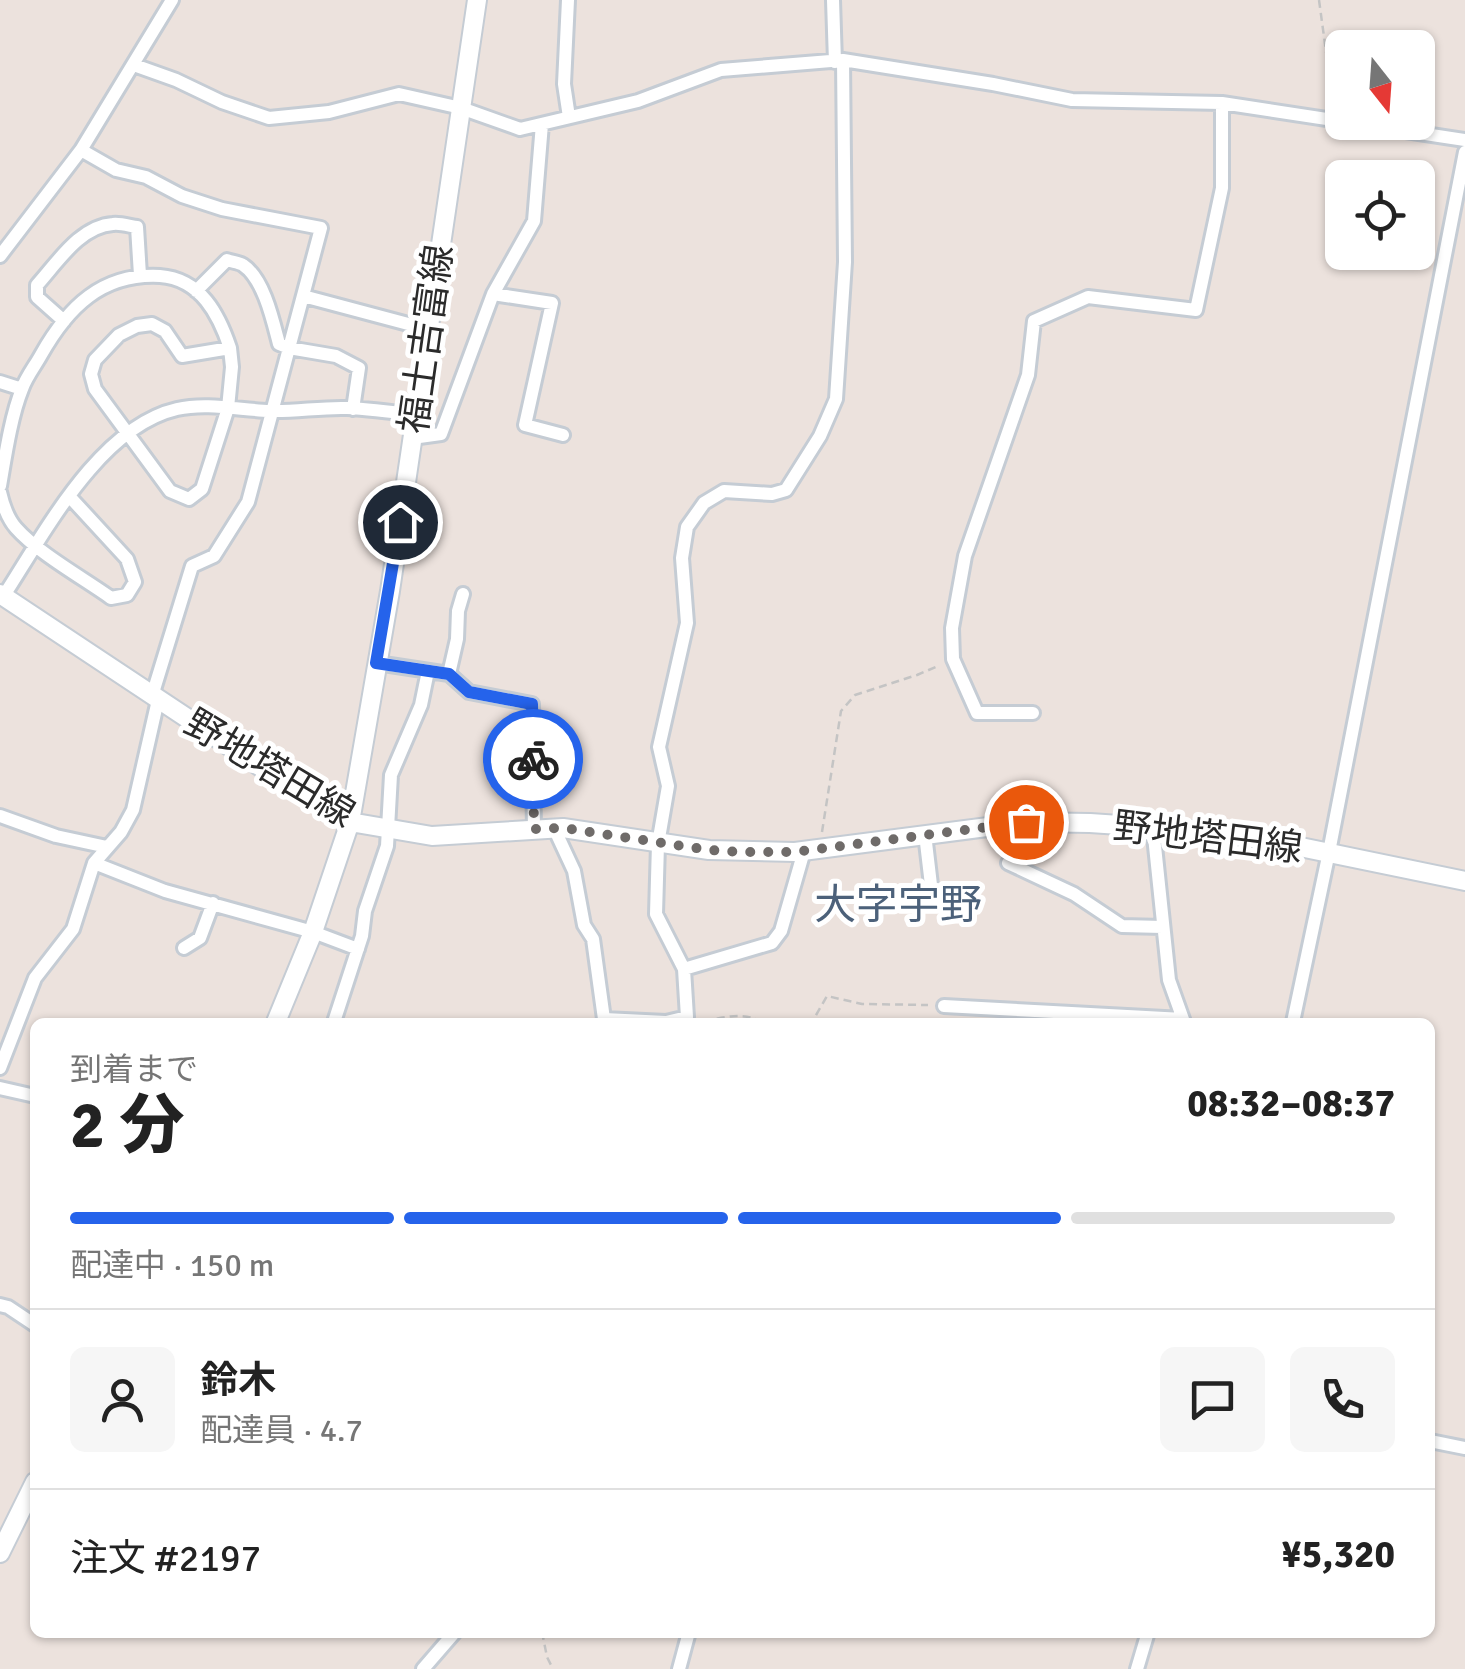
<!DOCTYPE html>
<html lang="ja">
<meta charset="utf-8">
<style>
body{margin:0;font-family:Signika,"Noto Sans JP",sans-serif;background:#f6f6f6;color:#222;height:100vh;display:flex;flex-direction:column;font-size:38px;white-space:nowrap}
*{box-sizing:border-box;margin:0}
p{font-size:32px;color:#767676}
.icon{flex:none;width:55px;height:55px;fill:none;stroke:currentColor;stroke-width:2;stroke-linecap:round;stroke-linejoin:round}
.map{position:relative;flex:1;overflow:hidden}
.drawer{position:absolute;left:30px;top:1018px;width:1405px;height:620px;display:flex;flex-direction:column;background:#fff;border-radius:15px;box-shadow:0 2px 8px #0004}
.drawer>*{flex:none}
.needle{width:65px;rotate:163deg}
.buttons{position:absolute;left:1325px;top:30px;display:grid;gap:20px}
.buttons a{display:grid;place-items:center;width:110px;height:110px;border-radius:15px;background:#fff;box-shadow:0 2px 8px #0004;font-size:50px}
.pin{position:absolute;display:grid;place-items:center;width:85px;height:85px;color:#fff;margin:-42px;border:5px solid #fff;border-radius:50%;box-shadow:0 2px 10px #0007}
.courier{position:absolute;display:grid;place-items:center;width:100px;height:100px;margin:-50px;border:8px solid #2563eb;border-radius:50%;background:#fff;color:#222;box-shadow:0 2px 12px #0007}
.overview em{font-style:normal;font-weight:800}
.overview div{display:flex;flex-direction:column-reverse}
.overview{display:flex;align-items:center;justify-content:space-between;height:170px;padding:0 40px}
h1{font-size:65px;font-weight:800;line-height:75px}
.bar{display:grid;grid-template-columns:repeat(4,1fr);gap:15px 10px;align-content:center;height:120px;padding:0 40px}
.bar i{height:12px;border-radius:8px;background:#e0e0e0}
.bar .selected{background:#2563eb}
.bar p{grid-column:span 4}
.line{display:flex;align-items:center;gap:25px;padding:0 40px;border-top:2px solid #e0e0e0}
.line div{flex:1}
.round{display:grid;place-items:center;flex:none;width:105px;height:105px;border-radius:15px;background:#f6f6f6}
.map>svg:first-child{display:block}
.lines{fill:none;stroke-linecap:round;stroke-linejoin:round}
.street-casing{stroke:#c5ccd4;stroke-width:18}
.secondary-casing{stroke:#c5ccd4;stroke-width:22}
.path{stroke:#c4c4c4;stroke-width:2.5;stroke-dasharray:8 5;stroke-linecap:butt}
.street{stroke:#fff;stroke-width:12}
.secondary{stroke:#fff;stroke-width:18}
.done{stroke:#6f6b69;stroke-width:10;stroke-dasharray:0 18}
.route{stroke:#2563eb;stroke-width:12}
.labels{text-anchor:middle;stroke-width:10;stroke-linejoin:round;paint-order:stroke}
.street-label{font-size:38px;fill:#2b2b2b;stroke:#fff}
.quarter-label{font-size:42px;fill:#4c617a;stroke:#fff}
</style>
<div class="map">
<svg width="1465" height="1669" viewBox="0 0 1465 1669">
<rect width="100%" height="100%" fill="#ece2dd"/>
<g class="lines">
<defs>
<path id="street" d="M 568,0 L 564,84 L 569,117
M 833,0 L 835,62
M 134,65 L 176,80 L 222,102 L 269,118 L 329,112 L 399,94 L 461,108 L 520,129 L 638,101 L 721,70 L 843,60 L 993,84 L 1072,100 L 1222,103 L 1465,140
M 81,150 L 116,170 L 146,177 L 182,196 L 222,209 L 321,228 L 248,502 L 214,556 L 192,566 L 152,696
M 0,256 L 81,150 L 172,0
M 196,291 L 227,260 C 232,262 239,262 243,265 C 264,279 273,321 279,344 L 289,348 L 336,356 L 359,368 L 353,409
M 493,294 L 534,221 L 542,124
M 303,296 L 427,329
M 64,321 L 37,297 L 37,285 C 57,263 80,226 113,224 C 120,223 130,226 137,227 L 140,275
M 152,324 L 165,331 L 182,356 L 230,348 L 232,367 L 228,408 L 202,489 L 189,499 L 170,491 L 95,389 L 91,374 L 95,360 L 119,335 L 137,326 Z
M 0,382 L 22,389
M 412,438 L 441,434 L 493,294 L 552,303 L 525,425 L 563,435
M 0,486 C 5,457 11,416 22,389 C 26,377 35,366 41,355 C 68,307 102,273 160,276 C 201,279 219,315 230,348
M 0,492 C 3,505 7,518 16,528 C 38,553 83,578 111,598 L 127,595 L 135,582 L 127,559 L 69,496
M 3,597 C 44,534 99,427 177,409 C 207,402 240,410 270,411 C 295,412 321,407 347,408 C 369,409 393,412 416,415
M 377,663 L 449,674 L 469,692 L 532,704 L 534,829
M 449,674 L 457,639 L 458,611 L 463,594
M 1033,713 L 977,713 L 953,659 L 952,628 L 965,556 L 1028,375 L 1034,321 L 1088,297 L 1196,310 L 1222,188 L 1222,103
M 0,816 L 56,836 L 107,847
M 1153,827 L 1169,980 L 1184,1022
M 554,828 L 574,871 L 584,925 L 593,939 L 604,1019 L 666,1022
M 925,834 L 933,902
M 94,863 L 165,891 L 313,932 L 358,949
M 1008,863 L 1074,894 L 1122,926 L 1163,927
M 895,900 L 932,895
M 184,948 L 200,938 L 213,903
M 684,969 L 772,943 L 781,931 L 804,851
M 944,1006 L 1183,1019
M 334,1022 L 362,936 L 365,911 L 387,846 L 391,775 L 421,705 L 428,671
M 666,1022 L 687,1017 L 684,969 L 656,914 L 658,844 L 668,786 L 659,747 L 687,623 L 682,558 L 687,527 L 704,503 L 724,491 L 772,494 L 786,490 L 820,436 L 836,399 L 845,262 L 843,60
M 1293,1022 L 1329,852 L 1465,152
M 0,1068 L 35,978 L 73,929 L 94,863 L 121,832 L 133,810 L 158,700
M 0,1088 L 35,1096
M 0,1305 L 8,1307 L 35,1325
M 1430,1441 L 1465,1448
M 423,1669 L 455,1632
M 679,1669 L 689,1632
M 1137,1669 L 1148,1632"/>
<path id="secondary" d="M 0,594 L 303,795 L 350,822 L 432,836 L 563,828 L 709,850 L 795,852 L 1026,822 L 1090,823 L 1179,829 L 1252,837 L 1465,881
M 276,1022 L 313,932 L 350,822 L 390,591 L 477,0
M 0,1553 L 35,1482"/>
</defs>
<use href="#street" class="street-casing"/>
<use href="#secondary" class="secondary-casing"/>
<path class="path" d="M 1319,0 L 1333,103
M 822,832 L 841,711 L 855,695 L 917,675 L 938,666
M 704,1021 C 723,1018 744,1011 761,1022
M 807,1022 L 812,1022 L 827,996 L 862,1004 L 928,1005
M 542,1632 L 547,1657 L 553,1669"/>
<use href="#street" class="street"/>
<use href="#secondary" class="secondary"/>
</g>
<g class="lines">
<path class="done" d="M 533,759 L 534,829 L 563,828 L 709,850 L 739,852 L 795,852 L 1026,822"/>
<path class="route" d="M 400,522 L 376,663 L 449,674 L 469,692 L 532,704 L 533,759"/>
</g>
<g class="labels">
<g class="street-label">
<text transform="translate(426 339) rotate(-82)" y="13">福土吉富線</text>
<text transform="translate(270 768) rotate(31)" y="13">野地塔田線</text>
<text transform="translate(1208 837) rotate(7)" y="13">野地塔田線</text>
</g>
<g class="quarter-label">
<text x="898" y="919">大字宇野</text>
</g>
</g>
</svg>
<div class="buttons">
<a><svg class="needle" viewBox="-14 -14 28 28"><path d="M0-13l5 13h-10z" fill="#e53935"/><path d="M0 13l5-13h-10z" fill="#767676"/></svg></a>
<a><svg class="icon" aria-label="locate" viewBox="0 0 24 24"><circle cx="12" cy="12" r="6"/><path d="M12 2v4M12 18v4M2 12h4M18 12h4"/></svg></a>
</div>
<div class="pin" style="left:1026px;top:822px;background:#ea580c"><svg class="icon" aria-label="bag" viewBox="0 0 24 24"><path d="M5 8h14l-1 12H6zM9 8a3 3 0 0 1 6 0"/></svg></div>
<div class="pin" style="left:400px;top:522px;background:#1f2937"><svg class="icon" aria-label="home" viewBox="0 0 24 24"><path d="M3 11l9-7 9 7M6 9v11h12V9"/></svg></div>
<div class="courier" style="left:533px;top:759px"><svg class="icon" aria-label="bike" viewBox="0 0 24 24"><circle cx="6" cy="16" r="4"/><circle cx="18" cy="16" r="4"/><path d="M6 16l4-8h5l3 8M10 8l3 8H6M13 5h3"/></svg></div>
<section class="drawer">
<div class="overview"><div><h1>2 分</h1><p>到着まで</p></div><em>08:32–08:37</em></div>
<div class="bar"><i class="selected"></i><i class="selected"></i><i class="selected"></i><i></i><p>配達中 · 150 m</p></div>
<div class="line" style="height:180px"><a class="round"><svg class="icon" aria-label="person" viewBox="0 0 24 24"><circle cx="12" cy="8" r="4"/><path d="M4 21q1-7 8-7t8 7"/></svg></a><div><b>鈴木</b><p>配達員 · 4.7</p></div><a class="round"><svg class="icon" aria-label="chat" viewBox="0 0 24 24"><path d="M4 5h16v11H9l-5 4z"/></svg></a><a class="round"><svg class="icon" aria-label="phone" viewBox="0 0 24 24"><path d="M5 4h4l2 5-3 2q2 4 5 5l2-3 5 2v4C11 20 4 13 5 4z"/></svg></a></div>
<div class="line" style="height:130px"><div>注文 #2197</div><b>¥5,320</b></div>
</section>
</div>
